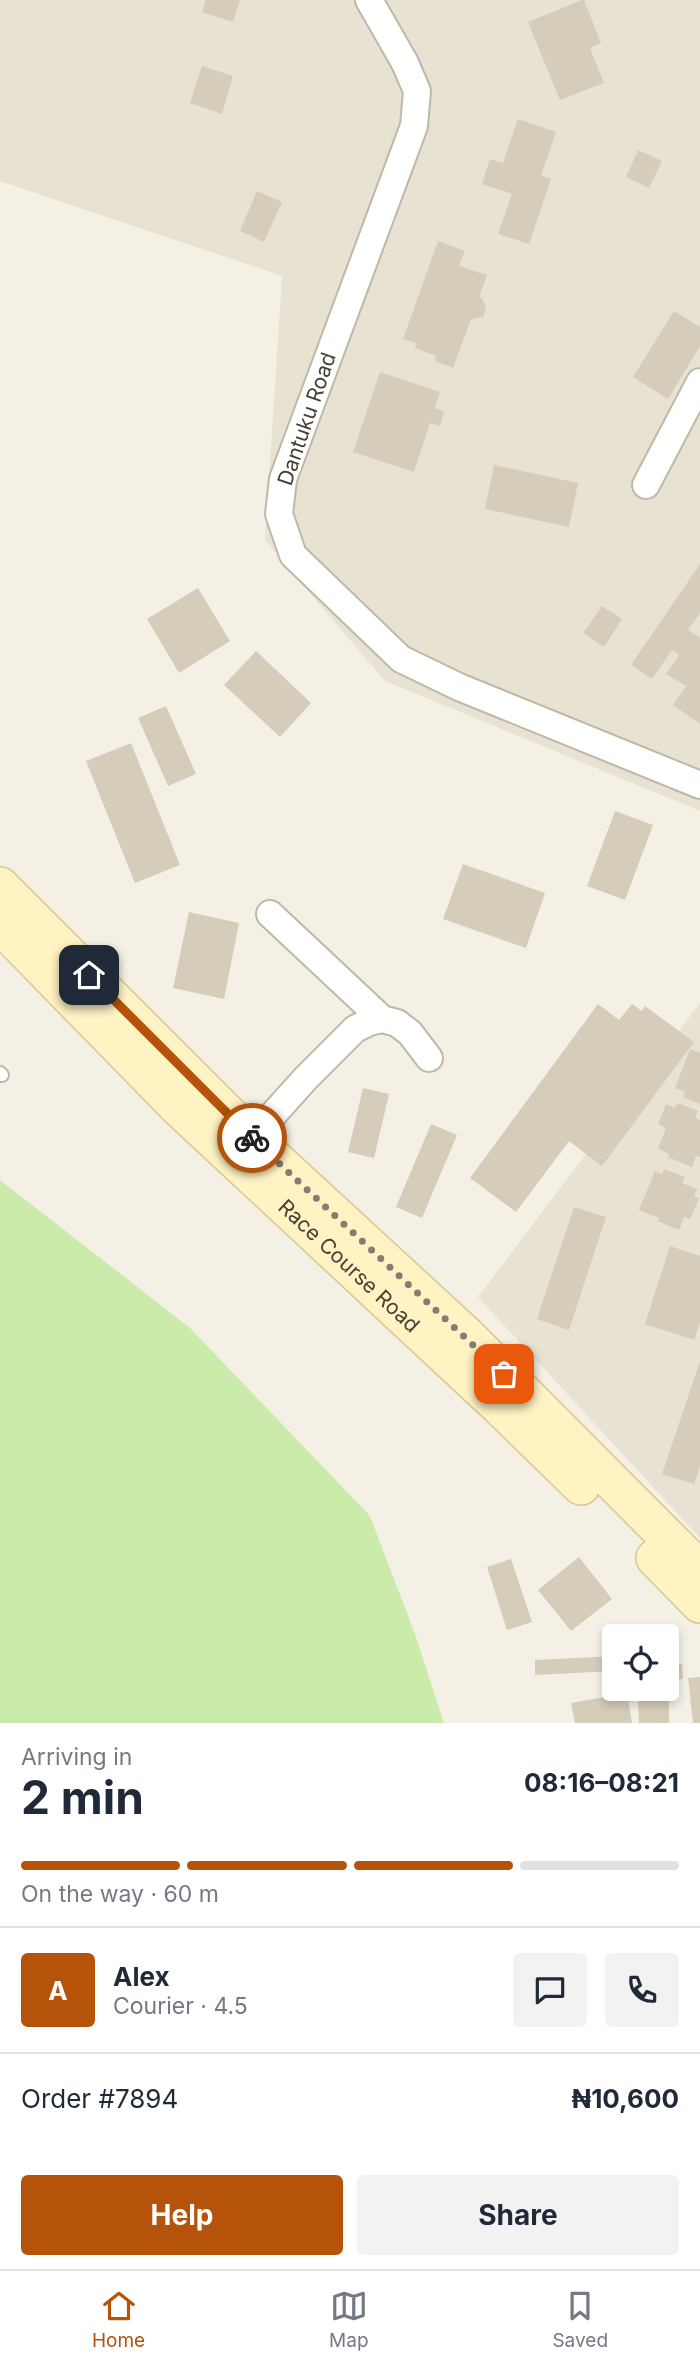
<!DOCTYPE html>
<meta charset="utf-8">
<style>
body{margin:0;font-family:Inter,sans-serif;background:#f2f2f3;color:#1f2937;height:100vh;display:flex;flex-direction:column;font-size:26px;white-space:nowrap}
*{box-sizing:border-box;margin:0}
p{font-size:23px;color:#747a83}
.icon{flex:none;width:38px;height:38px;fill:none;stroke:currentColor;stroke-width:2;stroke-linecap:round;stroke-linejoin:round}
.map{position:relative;height:1723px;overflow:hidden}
.details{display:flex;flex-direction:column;background:#fff;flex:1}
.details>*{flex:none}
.fabs{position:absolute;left:602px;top:1624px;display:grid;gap:14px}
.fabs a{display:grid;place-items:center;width:77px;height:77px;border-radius:7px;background:#fff;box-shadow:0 4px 10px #0003;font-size:35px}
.pin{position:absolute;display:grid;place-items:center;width:60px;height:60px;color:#fff;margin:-30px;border-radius:14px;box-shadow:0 4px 10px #0006}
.courier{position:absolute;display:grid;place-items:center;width:70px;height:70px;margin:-35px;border:5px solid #b45309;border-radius:50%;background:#fff;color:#222;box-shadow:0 2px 9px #0007}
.summary em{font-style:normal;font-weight:700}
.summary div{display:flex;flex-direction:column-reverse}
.summary{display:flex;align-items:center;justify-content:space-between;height:119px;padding:0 21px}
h1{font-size:46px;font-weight:700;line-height:52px}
.bar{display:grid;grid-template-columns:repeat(4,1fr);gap:10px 7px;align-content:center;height:84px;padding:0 21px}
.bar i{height:9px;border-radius:5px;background:#e0e1e3}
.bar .on{background:#b45309}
.bar p{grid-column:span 4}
.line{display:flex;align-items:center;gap:18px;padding:0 21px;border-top:2px solid #e0e1e3}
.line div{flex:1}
.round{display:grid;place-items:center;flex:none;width:74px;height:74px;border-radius:7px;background:#f2f2f3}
.primary-button{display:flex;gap:14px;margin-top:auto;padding:14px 21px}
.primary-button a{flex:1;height:80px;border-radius:7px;background:#b45309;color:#fff;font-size:28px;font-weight:700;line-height:80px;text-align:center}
.primary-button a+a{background:#f2f2f3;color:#1f2937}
.tab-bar{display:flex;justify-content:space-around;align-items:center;height:98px;border-top:2px solid #e0e1e3;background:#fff;font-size:19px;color:#747a83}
.tab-bar a{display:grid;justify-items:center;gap:4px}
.tab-bar .on{color:#b45309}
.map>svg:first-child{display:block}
.residential{fill:#e8e2d3}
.green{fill:#cbebab}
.building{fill:#d6ccba}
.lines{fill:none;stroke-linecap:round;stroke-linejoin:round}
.lane-casing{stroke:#c0b8a7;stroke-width:16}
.street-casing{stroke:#c0b8a7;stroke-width:30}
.secondary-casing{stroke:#d7c792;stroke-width:40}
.lane{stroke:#fff;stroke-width:12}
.street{stroke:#fff;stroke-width:26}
.secondary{stroke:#fff3c4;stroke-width:37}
.done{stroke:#847e72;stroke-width:7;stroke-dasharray:0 12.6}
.route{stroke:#b45309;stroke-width:9}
.labels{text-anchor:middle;stroke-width:6;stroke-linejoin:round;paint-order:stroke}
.street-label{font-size:21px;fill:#474034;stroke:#fff}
</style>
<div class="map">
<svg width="700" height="1723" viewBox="0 0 700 1723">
<rect width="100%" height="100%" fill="#f4f0e5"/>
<path class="residential" d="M 0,0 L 700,0 L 700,811 L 385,681 L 265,540 L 282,276 L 0,181 Z
M 700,1003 L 700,1538 L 478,1297 Z"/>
<path class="green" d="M 0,1180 L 190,1328 L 370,1516 L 415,1634 L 444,1723 L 0,1723 Z"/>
<path class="building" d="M 206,0 L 240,0 L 233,22 L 202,12 Z
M 582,0 L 584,0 L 601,43 L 590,48 L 604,83 L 560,100 L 528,22 Z
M 202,66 L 233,76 L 222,114 L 190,103 Z
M 518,119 L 556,132 L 541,176 L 551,179 L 529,244 L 498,234 L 512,194 L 482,184 L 490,159 L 503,163 Z
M 638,150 L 662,161 L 649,188 L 626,177 Z
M 257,191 L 282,202 L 264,242 L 240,231 Z
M 438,241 L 465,251 L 459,266 L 487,275 L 479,297 L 482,298 L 486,307 L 483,317 L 471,319 L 453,368 L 435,361 L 436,356 L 415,348 L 416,343 L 403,339 Z
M 674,311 L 700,327 L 700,346 L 668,399 L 633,377 Z
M 380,372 L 440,392 L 435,408 L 444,412 L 440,426 L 430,423 L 414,472 L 353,452 Z
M 494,465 L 578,483 L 569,527 L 485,509 Z
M 700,564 L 700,613 L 688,630 L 700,638 L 700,724 L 673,705 L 686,686 L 666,674 L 679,655 L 672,650 L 652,679 L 631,665 Z
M 198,588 L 230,641 L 179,673 L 147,619 Z
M 602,606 L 622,619 L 604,647 L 583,633 Z
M 256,651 L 311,703 L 280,737 L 224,685 Z
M 166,706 L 196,774 L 168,786 L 138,718 Z
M 131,743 L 180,865 L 135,883 L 86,761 Z
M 615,811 L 653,825 L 625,900 L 587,886 Z
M 463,864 L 545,893 L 526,948 L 443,919 Z
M 189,912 L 239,923 L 224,999 L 173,988 Z
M 598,1004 L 619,1020 L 632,1004 L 642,1011 L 645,1006 L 694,1042 L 602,1166 L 569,1141 L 516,1212 L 470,1178 Z
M 690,1049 L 700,1053 L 700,1104 L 683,1097 L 685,1092 L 675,1088 Z
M 363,1088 L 389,1094 L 374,1158 L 348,1152 Z
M 678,1103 L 698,1111 L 695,1118 L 700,1120 L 700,1157 L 696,1156 L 692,1167 L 668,1157 L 669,1154 L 658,1148 L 666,1128 L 658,1124 L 666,1104 L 675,1108 Z
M 431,1124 L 457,1135 L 422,1218 L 396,1207 Z
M 664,1169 L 685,1177 L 682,1183 L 697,1189 L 694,1196 L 699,1198 L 690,1219 L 684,1217 L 679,1230 L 657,1221 L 659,1218 L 639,1210 L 655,1171 L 662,1174 Z
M 574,1207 L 606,1217 L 569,1330 L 537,1319 Z
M 670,1246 L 700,1256 L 700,1322 L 694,1340 L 645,1324 Z
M 700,1361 L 700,1465 L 694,1484 L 662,1474 Z
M 579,1557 L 612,1599 L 571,1631 L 538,1590 Z
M 511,1559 L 532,1622 L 507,1630 L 487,1567 Z
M 614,1656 L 614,1671 L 535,1675 L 535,1660 Z
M 682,1664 L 683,1679 L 667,1680 L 667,1665 Z
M 700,1677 L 700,1723 L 693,1723 L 688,1678 Z
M 627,1693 L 632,1723 L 575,1723 L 571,1703 Z
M 653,1696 L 669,1696 L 669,1723 L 639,1723 L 638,1701 L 653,1701 Z"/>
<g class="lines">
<defs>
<path id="lane" d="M 0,1073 L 2,1075"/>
<path id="street" d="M 369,0 L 405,63 L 417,91 L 414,126 L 283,479 L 279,514 L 293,555 L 401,659 L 459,687 L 700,785
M 646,485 L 700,382
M 270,914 L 382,1019
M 252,1138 L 306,1078 L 355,1029 L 369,1022 L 382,1019 L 397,1023 L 410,1033 L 429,1058"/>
<g id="secondary">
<path d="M 0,886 L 252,1138 L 466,1335 L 700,1570"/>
<path id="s1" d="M 0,925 L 178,1107 L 499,1406 L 581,1486"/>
<path d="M 655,1558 L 700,1604"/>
</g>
</defs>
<use href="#lane" class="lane-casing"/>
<use href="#street" class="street-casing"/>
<use href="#secondary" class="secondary-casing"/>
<use href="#lane" class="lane"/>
<use href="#street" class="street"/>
<use href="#secondary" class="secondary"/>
</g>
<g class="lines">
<path class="done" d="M 252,1138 L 504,1374"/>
<path class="route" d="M 89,975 L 252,1138"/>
</g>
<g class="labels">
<g class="street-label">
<text transform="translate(307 419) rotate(-71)" y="7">Dantuku Road</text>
<text dy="7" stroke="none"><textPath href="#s1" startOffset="488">Race Course Road</textPath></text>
</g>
</g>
</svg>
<div class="fabs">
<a><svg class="icon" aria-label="locate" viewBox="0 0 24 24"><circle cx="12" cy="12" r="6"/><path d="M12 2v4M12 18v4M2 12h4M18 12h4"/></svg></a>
</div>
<div class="pin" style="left:504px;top:1374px;background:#ea580c"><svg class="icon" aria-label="bag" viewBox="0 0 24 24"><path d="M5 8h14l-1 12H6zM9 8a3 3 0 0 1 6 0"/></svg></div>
<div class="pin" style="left:89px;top:975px;background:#1f2937"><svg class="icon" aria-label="home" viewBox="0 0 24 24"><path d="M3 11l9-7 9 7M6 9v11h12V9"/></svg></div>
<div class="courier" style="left:252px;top:1138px"><svg class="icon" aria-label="bike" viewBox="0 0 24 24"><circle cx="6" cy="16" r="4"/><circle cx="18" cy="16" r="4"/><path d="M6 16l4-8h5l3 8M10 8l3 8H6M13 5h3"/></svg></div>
</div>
<section class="details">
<div class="summary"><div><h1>2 min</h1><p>Arriving in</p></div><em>08:16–08:21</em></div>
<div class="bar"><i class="on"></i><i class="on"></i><i class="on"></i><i></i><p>On the way · 60 m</p></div>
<div class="line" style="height:126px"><b class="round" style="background:#b45309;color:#fff">A</b><div><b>Alex</b><p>Courier · 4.5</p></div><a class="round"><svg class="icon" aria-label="chat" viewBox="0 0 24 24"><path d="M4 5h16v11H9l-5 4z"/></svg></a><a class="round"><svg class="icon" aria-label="phone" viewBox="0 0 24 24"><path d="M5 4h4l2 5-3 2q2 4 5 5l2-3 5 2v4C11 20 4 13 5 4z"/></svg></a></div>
<div class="line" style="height:91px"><div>Order #7894</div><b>₦10,600</b></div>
<div class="primary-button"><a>Help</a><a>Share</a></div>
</section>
<nav class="tab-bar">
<a class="on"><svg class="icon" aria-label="home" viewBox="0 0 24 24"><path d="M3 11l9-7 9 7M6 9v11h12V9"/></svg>Home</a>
<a><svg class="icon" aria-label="map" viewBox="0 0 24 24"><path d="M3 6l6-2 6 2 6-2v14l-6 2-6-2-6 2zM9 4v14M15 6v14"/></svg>Map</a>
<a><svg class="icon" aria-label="saved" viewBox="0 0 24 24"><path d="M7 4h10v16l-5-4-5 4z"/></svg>Saved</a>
</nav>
